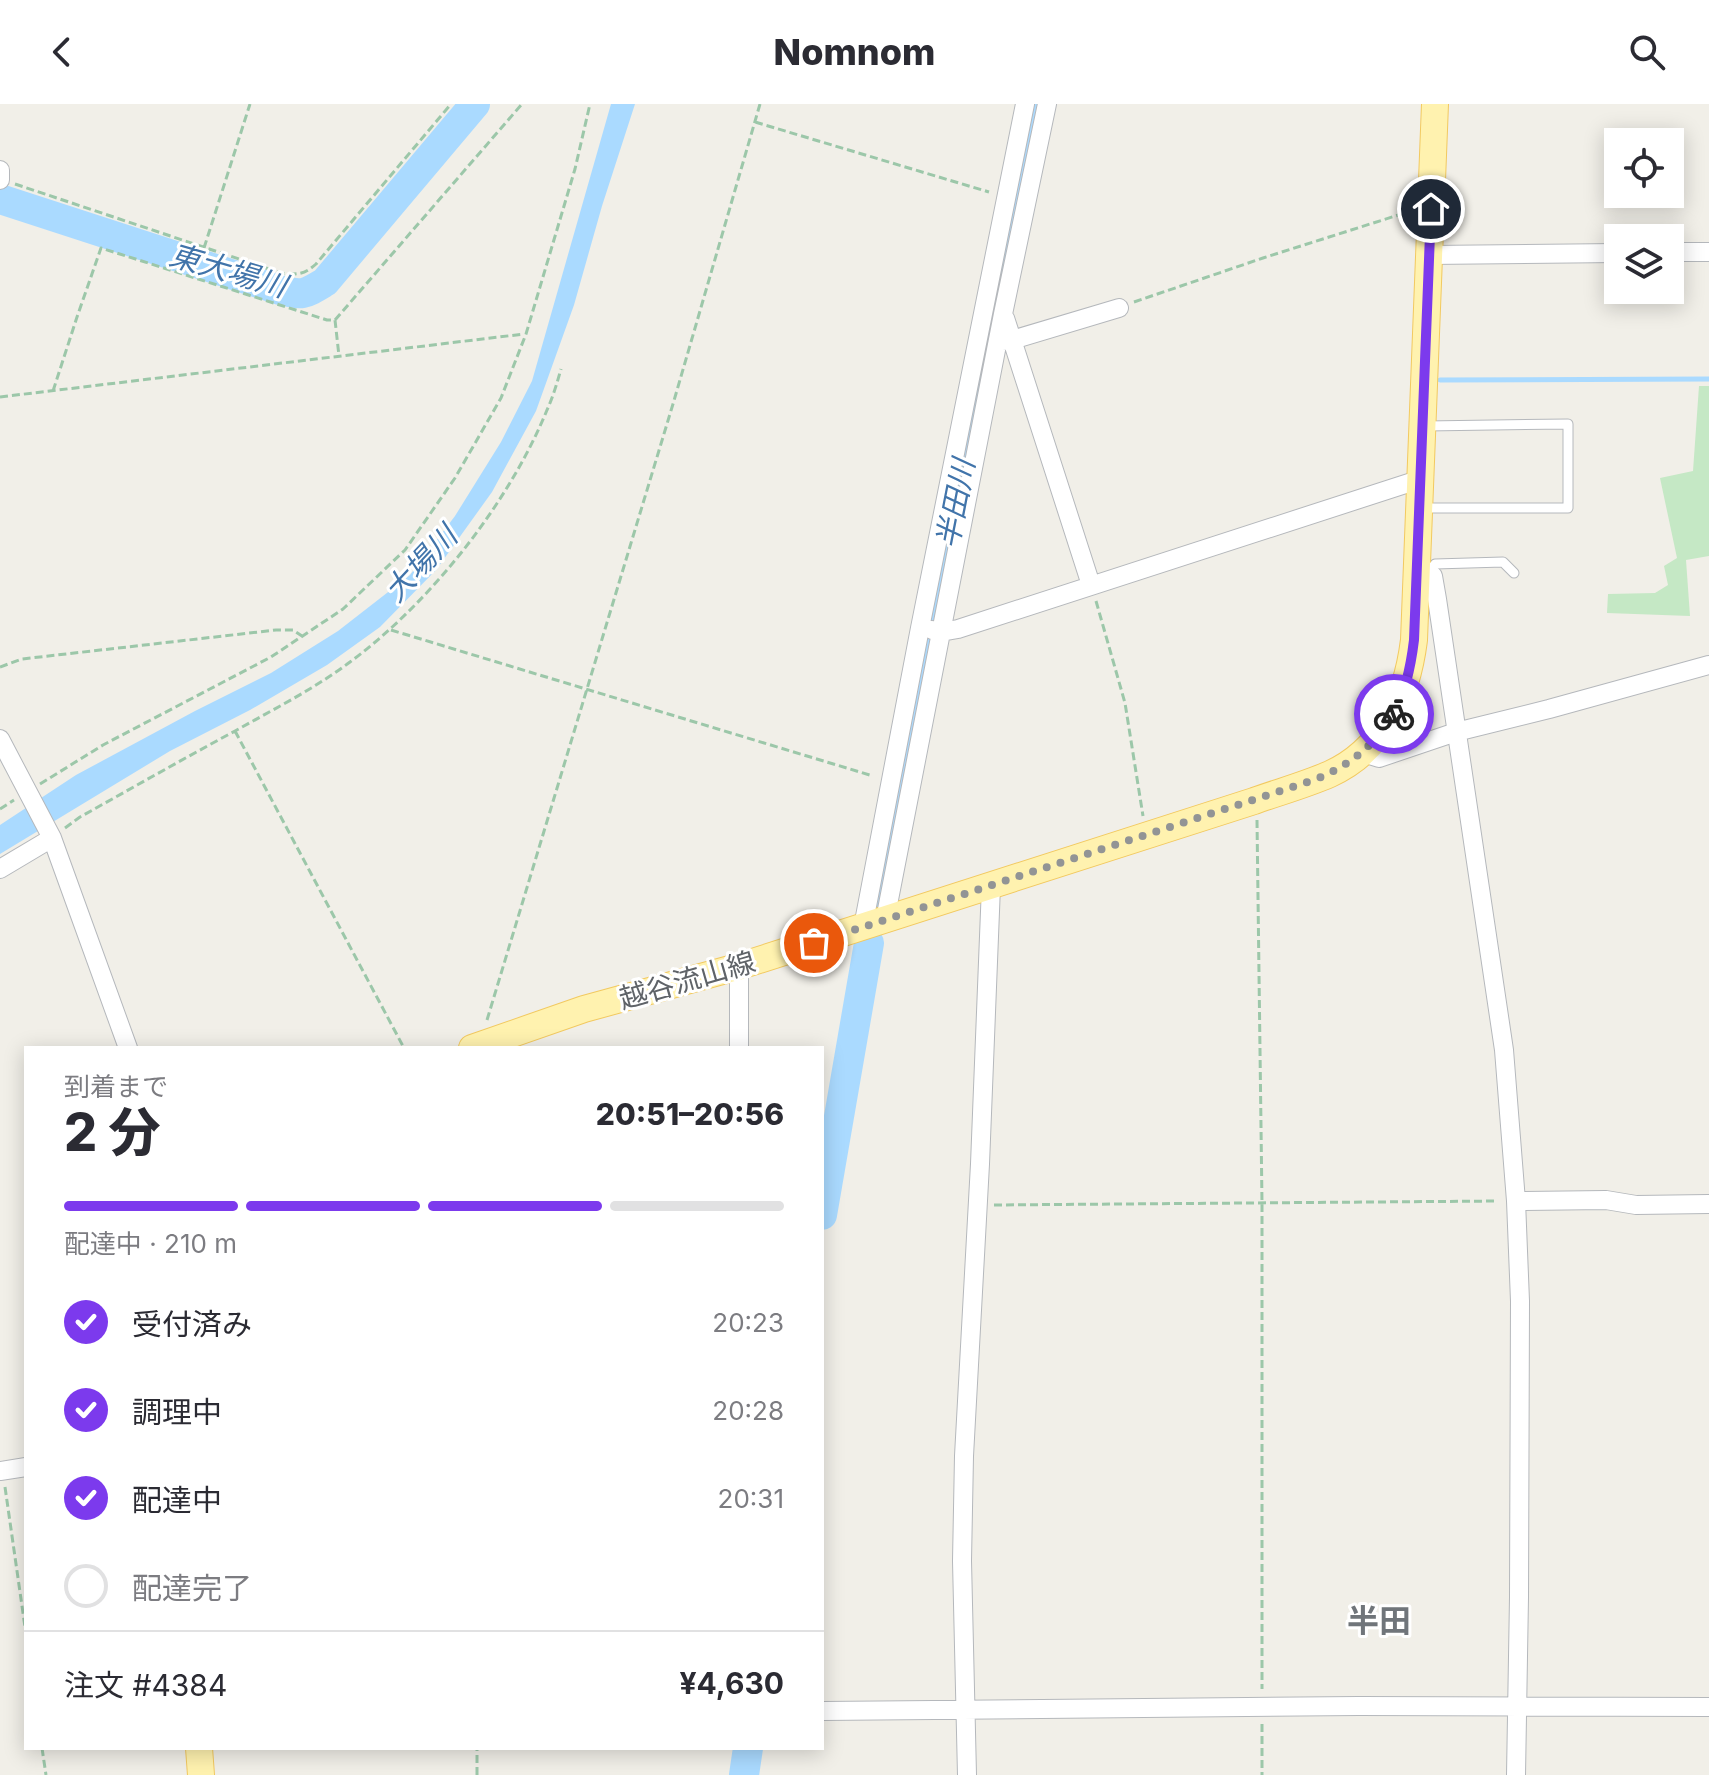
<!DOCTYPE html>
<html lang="ja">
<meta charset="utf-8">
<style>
body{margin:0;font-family:Inter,"Noto Sans JP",sans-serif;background:#f7f7f7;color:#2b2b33;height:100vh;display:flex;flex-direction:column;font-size:30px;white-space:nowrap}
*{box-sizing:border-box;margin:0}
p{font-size:26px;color:#7c7c81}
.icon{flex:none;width:44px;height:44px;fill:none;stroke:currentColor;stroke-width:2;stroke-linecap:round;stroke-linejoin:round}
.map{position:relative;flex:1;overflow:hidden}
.drawer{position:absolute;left:24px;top:942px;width:800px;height:704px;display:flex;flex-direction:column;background:#fff;border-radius:0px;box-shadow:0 4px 20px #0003}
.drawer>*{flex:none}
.tools{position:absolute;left:1604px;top:24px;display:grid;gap:16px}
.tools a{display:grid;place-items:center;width:80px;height:80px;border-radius:0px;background:#fff;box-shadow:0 4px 20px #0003;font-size:40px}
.pin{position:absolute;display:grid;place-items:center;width:68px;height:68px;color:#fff;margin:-34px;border:4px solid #fff;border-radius:50%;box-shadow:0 2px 8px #0007}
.courier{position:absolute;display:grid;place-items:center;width:80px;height:80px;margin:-40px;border:6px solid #7c3aed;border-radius:50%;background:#fff;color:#222;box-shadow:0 2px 10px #0007}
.overview em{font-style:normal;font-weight:800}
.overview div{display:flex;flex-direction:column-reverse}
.overview{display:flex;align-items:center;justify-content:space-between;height:136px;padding:0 40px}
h1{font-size:52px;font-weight:800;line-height:60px}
.bar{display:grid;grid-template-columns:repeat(4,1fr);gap:12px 8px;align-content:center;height:96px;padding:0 40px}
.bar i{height:10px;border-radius:6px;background:#e1e1e2}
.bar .active{background:#7c3aed}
.bar p{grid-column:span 4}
.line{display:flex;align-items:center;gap:20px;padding:0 40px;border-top:2px solid #e1e1e2}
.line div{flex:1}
ol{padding:0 40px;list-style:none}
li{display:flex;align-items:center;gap:24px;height:88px}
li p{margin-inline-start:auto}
li .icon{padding:8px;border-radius:50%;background:#7c3aed;color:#fff;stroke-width:4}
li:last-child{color:#7c7c81}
li i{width:44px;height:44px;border:4px solid #e1e1e2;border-radius:50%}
header{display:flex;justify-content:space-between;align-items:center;height:104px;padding:0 40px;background:#fff;font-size:36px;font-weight:800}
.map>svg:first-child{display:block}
.green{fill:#c5e8c5}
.water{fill:#aadaff}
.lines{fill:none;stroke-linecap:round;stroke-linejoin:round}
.stream{stroke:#aadaff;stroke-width:5}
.river{stroke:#aadaff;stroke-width:30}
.lane-casing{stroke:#b5b8bc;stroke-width:11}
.street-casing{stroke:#b5b8bc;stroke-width:20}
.primary-casing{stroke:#f2c960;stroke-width:28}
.path{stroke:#9cc7a9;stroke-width:3;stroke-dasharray:8 4;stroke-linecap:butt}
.lane{stroke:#fff;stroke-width:9}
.street{stroke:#fff;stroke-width:18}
.primary{stroke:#fff2af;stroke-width:26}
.done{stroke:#929495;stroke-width:8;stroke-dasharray:0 14.4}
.route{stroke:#7c3aed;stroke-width:10}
.labels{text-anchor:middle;stroke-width:6;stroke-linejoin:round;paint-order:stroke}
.street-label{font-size:28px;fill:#5f6368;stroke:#fff}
.water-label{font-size:30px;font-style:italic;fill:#4174aa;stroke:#fff}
.quarter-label{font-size:32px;font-weight:bold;fill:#70757a;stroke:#fff}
</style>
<header><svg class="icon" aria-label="back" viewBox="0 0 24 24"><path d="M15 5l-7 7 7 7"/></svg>Nomnom<svg class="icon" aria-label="search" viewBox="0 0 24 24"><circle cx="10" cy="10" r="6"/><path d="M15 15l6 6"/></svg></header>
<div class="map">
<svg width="1709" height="1671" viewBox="0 0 1709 1671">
<rect width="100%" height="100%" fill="#f1efe8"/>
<path class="green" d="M 1699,282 L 1709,282 L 1709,452 L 1686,456 L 1690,512 L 1607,509 L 1608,490 L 1655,489 L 1668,481 L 1664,462 L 1677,454 L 1660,374 L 1693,367 Z"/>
<path class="water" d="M 611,0 L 635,0 L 602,102 L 574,201 L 536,307 L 492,388 L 436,466 L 380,523 L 327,561 L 250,606 L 170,647 L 0,750 L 0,721 L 76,671 L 195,607 L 271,569 L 338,527 L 410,471 L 455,412 L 501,338 L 532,277 Z"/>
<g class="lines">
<path class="stream" d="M 1440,276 L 1709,275"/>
<path class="river" d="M 0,95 L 280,186 C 303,192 305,190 325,178 L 475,0
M 877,800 L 1036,0
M 822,1111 L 869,839
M 744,1671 L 748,1644"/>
<defs>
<path id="lane" d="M 1423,404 L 1568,404 L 1568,320 L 1426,322
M 1430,470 L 1435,460 L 1503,458 L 1514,469"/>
<path id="street" d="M 0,66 L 0,76
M 1670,148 L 1709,148
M 1429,151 L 1618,149
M 1005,214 L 1091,481
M 1002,237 L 1012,236 L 1119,204
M 1418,468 L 1427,467 L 1433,472 L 1437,495 L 1504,946 L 1516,1097 L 1520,1197 L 1519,1493 L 1516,1671
M 932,526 L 941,528 L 958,525 L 1421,375
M 0,635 L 52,734 L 128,944
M 1363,649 L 1379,654 L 1456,628 L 1549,605 L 1709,561
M 0,765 L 52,734
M 885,816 L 1003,210 L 1047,0
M 863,823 L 920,524 L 1025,0
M 737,863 L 739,870 L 739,944
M 1516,1097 L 1606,1096 L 1636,1101 L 1709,1100
M 0,1367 L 26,1363
M 822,1607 L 1359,1602 L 1709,1603
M 967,1671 L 962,1457 L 964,1352 L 980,1060 L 991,782"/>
<path id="primary" d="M 472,944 L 584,905 L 737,863 L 1254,697 C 1279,688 1305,681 1330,670 C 1384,645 1407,592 1414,536 L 1435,0
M 199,1644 L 201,1671"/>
</defs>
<use href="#lane" class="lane-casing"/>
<use href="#street" class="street-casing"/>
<use href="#primary" class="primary-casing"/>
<path class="path" d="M 755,18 L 989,88
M 15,80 L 281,169 C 296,171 304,171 316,160 L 451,0
M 204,144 L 250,0
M 1134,198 L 1263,154 L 1411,107
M 335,216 L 339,252
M 53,287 L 77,213 L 101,144 L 327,216 L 335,216 L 522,0
M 0,293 L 524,230
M 1096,497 L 1125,599 L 1143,712
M 391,526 L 873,672
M 0,563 L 22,555 L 276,526 L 293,526 L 302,532
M 235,627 L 404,944
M 40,680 L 103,641 L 271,553 L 343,505 L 405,446 L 455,374 L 501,294 L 526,230 L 575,65 L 590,0
M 0,705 L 14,696
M 1257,716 L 1262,1099 L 1262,1585
M 65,724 L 80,713 C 132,684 183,655 235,627 C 274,605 314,585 350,558 C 431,498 509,399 547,306 C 553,293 557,279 561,265
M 487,916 L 673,300 L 760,0
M 994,1101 L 1498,1097
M 5,1383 L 26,1530
M 1262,1620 L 1262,1671
M 42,1644 L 46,1671
M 477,1671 L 477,1644"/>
<use href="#lane" class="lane"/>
<use href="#street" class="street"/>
<use href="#primary" class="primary"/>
</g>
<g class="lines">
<path class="done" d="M 814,839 L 1314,676 C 1349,662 1374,642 1394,610"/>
<path class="route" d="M 1394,610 C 1406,587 1411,561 1414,536 L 1431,105"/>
</g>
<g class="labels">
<g class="street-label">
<text transform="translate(687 876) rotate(-16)" y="10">越谷流山線</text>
</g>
<g class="water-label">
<text transform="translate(228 167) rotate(16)" y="10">東大場川</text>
<text transform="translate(956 400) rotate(-79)" y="10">半田川</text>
<text transform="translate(421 460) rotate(-47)" y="10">大場川</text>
</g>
<g class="quarter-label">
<text x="1379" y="1528">半田</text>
</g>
</g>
</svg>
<div class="tools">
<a><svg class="icon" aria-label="locate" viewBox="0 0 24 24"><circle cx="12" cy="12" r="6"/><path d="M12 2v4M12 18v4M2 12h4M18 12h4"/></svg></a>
<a><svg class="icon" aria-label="layers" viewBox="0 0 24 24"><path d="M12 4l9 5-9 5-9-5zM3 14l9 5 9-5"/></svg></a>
</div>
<div class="pin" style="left:814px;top:839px;background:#ea580c"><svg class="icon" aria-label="bag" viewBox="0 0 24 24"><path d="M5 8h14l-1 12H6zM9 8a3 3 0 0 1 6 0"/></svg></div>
<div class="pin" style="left:1431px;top:105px;background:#1f2937"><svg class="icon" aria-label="home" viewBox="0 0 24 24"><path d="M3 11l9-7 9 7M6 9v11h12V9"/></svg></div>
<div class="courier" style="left:1394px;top:610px"><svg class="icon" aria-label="bike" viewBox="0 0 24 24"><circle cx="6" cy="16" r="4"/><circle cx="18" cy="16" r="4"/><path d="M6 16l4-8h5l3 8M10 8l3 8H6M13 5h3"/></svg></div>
<section class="drawer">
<div class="overview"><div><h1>2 分</h1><p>到着まで</p></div><em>20:51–20:56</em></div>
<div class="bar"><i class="active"></i><i class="active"></i><i class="active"></i><i></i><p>配達中 · 210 m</p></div>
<ol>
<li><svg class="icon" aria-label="check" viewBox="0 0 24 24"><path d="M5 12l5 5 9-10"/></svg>受付済み<p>20:23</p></li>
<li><svg class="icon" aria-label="check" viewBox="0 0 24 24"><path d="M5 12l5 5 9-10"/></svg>調理中<p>20:28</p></li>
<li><svg class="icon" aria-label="check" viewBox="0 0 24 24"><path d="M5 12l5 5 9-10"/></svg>配達中<p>20:31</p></li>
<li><i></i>配達完了</li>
</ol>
<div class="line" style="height:104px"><div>注文 #4384</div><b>¥4,630</b></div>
</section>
</div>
